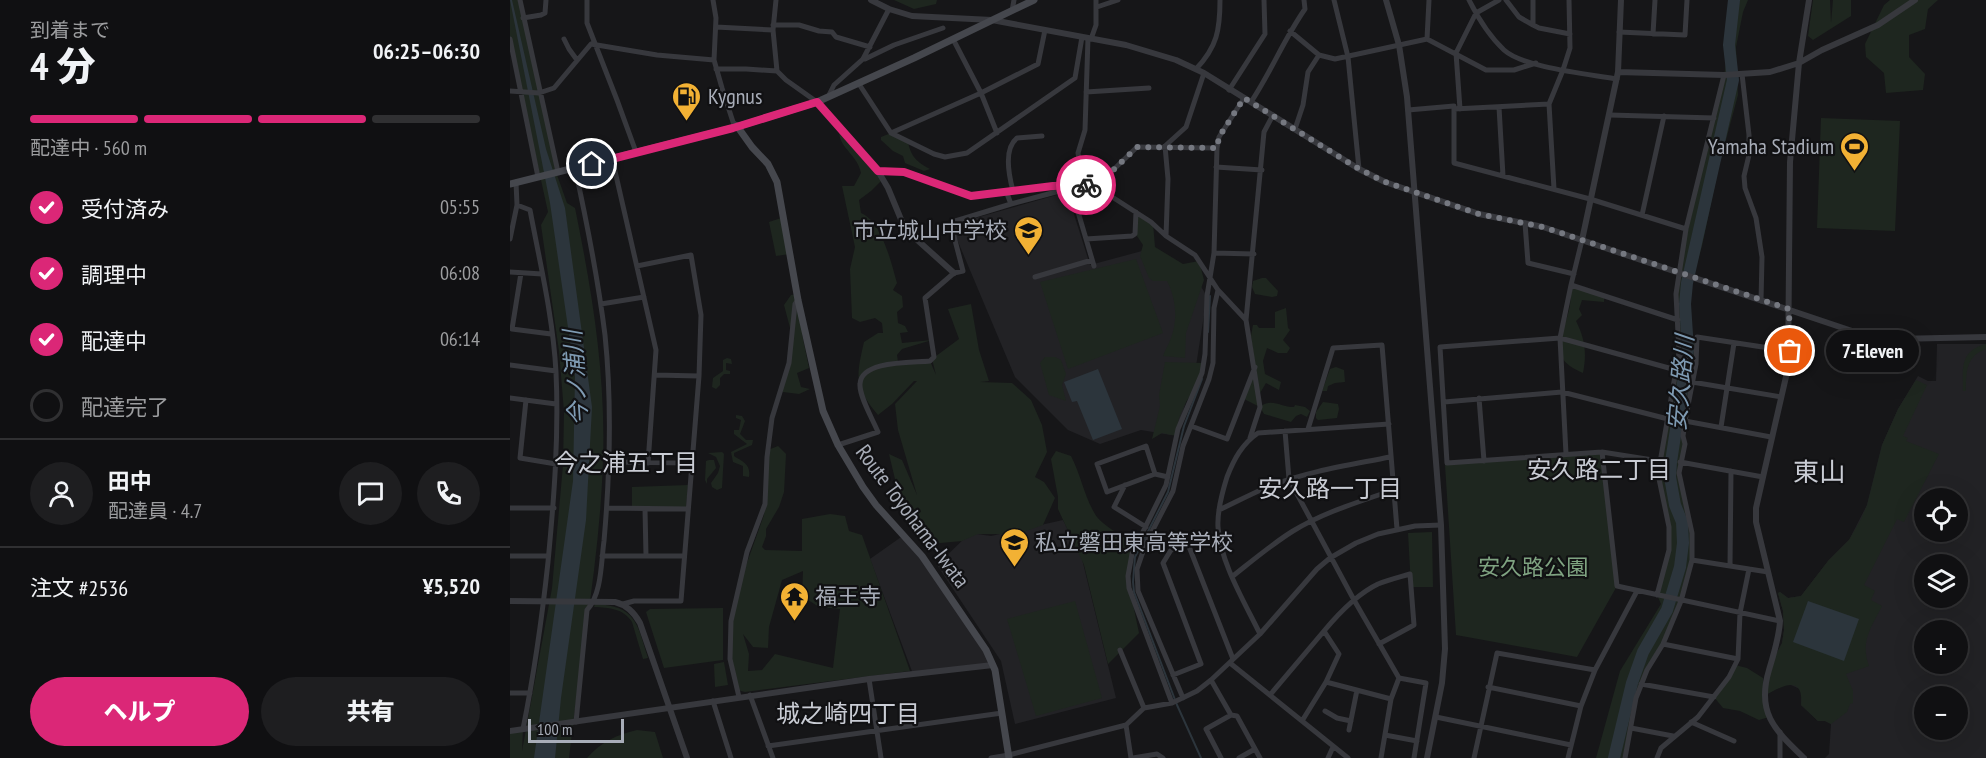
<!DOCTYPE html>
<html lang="ja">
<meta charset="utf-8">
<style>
body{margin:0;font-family:"PT Sans Narrow","Noto Sans JP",sans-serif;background:#1e1e20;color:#f1f3f6;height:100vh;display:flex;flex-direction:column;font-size:22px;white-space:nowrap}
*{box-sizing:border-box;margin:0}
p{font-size:20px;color:#9c9d9f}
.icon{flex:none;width:33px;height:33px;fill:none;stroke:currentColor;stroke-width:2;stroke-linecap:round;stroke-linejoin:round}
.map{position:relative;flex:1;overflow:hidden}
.details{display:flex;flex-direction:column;background:#101012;width:510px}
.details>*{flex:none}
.tools{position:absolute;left:1404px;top:488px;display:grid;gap:12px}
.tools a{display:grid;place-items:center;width:54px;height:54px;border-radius:50%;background:#101012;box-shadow:0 6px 24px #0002,0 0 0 2px #303032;font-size:30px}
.scale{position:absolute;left:18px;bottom:15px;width:96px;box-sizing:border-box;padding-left:6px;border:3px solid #a8adb8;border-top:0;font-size:16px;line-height:21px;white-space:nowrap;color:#a8adb8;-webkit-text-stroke:4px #111113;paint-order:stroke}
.pin{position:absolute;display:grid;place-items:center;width:51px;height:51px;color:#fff;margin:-26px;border:3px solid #fff;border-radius:50%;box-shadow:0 2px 6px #0007}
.courier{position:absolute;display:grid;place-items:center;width:60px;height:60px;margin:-30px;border:4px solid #db2777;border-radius:50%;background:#fff;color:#222;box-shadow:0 2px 8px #0007}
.bubble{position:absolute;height:42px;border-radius:21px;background:#101012;box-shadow:0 6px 24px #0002,0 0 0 2px #303032;font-size:20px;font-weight:800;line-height:42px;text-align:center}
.summary em{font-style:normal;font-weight:800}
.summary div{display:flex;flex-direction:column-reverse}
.summary{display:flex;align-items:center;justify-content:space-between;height:102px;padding:0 30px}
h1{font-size:39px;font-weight:800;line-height:45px}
.bar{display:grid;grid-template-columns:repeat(4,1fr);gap:9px 6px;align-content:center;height:72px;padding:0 30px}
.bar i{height:8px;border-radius:4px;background:#303032}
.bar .current{background:#db2777}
.bar p{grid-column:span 4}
.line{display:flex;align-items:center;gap:15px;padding:0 30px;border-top:2px solid #303032}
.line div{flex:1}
.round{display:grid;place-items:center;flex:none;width:63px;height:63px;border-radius:32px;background:#1e1e20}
ol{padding:0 30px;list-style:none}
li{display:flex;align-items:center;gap:18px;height:66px}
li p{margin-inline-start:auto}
li .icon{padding:6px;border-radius:50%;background:#db2777;color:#fff;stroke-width:4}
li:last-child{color:#9c9d9f}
li i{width:33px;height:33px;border:3px solid #303032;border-radius:50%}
.action{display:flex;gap:12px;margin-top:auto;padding:12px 30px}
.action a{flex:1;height:69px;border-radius:36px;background:#db2777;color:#fff;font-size:24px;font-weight:800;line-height:69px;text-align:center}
.action a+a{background:#1e1e20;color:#f1f3f6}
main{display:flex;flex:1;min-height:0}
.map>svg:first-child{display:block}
.built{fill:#222225;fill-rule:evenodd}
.green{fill:#1e261f;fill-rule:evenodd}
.water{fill:#2c353c}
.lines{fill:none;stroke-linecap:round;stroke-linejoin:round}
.stream{stroke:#2c353c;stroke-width:2}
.river{stroke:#2c353c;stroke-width:12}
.minor{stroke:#37383d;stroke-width:5}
.tertiary{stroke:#37383d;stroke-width:6}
.secondary{stroke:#45474d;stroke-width:7}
.done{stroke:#757880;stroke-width:6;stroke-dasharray:0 10.8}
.route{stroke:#db2777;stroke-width:8}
.labels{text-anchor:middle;stroke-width:4.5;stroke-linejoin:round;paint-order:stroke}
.poi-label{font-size:22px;fill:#a8adb8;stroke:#111113;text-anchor:start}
.street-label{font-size:22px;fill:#a8adb8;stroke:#111113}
.park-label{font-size:22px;fill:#7fa381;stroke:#111113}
.water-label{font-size:24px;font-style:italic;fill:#7f9bb3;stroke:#111113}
.neighbourhood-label{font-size:24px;fill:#c9ccd4;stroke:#111113}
.quarter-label{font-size:26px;fill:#c9ccd4;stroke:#111113}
</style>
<main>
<section class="details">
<div class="summary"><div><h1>4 分</h1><p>到着まで</p></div><em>06:25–06:30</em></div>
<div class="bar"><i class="current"></i><i class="current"></i><i class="current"></i><i></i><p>配達中 · 560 m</p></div>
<ol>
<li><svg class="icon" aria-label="check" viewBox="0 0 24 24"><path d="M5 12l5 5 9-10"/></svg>受付済み<p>05:55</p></li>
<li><svg class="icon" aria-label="check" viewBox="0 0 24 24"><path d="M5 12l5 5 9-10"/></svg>調理中<p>06:08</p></li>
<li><svg class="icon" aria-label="check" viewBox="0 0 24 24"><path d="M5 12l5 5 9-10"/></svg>配達中<p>06:14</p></li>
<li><i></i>配達完了</li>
</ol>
<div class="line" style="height:108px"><a class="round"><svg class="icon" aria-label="person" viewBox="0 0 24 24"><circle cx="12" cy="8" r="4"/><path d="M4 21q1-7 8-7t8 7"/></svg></a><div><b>田中</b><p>配達員 · 4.7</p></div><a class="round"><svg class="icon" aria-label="chat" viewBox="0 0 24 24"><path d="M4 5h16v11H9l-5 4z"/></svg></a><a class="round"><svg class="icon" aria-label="phone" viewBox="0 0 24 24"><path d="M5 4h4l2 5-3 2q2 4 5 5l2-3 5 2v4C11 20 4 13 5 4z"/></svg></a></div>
<div class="line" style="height:78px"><div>注文 #2536</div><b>¥5,520</b></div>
<div class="action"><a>ヘルプ</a><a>共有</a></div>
</section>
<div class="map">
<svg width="1476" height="758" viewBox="0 0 1476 758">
<rect width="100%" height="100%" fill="#161618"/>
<path class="built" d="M 557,192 L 580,265 L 632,251 L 681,271 L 697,296 L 686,366 L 668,429 L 661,435 L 631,430 L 590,444 L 558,430 L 505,377 L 441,225 Z
M 1427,344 L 1476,344 L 1476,758 L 1315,758 L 1319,754 L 1321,724 L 1315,721 L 1308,721 L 1291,705 L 1292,693 L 1290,689 L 1281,685 L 1274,684 L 1254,696 L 1260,666 L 1272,643 L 1274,630 L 1273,611 L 1268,593 L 1270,592 L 1278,598 L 1291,596 L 1318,561 L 1339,540 L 1357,505 L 1372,445 L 1388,409 L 1408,376 L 1418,381 L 1426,381 ZM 1414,498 L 1448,498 L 1448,531 L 1414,531 ZM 1414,564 L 1448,564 L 1448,597 L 1414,597 ZM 1414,630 L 1448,630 L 1448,663 L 1414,663 ZM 1414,696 L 1448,696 L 1448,729 L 1414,729 Z
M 553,520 L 572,559 L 606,698 L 505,724 L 491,661 L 427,565 L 460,533 L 481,536 Z
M 394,535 L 483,665 L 403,674 L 360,559 Z"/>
<path class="green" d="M 0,0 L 9,0 L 46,172 L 57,203 L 65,208 C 82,291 96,375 93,460 C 90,560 70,658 59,758 L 0,758 L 0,731 L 13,729 L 12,751 L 42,588 L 53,465 L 54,412 L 49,351 L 31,225 L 38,212 L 0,39 Z
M 384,0 L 427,0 L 426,4 L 404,9 Z
M 1219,0 L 1238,0 L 1233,12 L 1226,47 L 1228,95 L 1209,166 L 1192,246 L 1181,285 L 1180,322 L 1183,336 L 1187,344 L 1170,476 L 1179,517 L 1182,560 L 1168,608 L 1153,644 L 1132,680 L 1115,758 L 1086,758 L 1110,671 L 1151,604 L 1147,595 L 1159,550 L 1159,527 L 1148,472 L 1168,344 L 1166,294 L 1170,264 L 1215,70 Z
M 1303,0 L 1320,0 L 1321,23 L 1323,0 L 1341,0 L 1341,16 L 1303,40 L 1298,36 Z
M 1380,0 L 1428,0 L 1418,9 L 1415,29 L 1399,35 L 1399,57 L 1415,74 L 1413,90 L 1376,93 L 1374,73 L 1356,57 L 1355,44 L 1374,5 Z
M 1311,118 L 1390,121 L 1385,231 L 1307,228 Z
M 329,132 L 373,179 L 361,191 L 349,200 L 351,213 C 372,222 381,262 387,283 L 383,290 L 392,296 L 393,307 L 387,312 L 388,323 L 395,326 L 398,332 L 390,333 L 392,343 L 422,340 L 392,349 L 387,355 L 388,362 L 420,361 L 426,375 L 422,359 L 449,339 L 438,309 L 461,304 L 469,350 L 479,381 L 470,382 L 502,383 L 521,400 L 532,425 L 537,452 L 525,477 L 534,482 L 545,498 L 533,525 L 508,534 L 468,534 L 452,541 L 430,543 L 412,536 L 390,500 L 379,454 L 392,460 L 407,495 L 388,430 L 385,404 L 407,381 L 404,381 L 382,404 L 368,415 C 344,386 346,377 354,342 L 368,333 L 373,333 L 372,323 L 365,318 L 350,322 L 342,318 L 340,269 L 345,247 L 332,186 L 344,186 L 351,173 C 347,154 330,149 329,132 Z
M 381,133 L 398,142 C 401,157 407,162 420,169 L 414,171 L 395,163 L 393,156 L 383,151 L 371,140 L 371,137 Z
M 626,212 L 643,223 L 645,247 L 673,264 L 689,261 L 694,280 L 676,333 L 675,358 L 653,356 C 655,350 659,344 661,338 C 668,320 666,298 657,281 L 643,281 L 639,278 L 630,256 L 633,245 L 627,236 Z
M 274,217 L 280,254 L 266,256 L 259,222 Z
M 626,259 L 653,333 L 558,369 L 530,282 Z
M 752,278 L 756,278 L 768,291 L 767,296 L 762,297 L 745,294 L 742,287 L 743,281 Z
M 1061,285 L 1094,296 L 1094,302 L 1072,300 L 1069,309 L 1072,315 L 1066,321 C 1075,339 1077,353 1073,373 C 1039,359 1050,342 1058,314 C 1061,304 1061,295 1061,285 Z
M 287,294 L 295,333 L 292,334 L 299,368 L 287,373 L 291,387 L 300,389 L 289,394 L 273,392 L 273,385 L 283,339 L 274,305 L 281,295 Z
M 776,308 L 778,328 L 780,330 L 773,340 L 780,348 L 777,353 L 768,353 L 757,348 L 753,361 L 755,374 L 771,382 L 769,390 L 756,383 L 750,393 L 751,406 C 762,398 771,407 784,407 L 785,405 L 795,407 L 800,411 L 797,417 L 791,414 L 786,416 L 781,422 L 754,414 L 750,407 L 732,398 L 745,366 L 741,336 L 743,325 L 747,325 L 749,328 L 765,328 L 765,312 Z
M 1476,344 L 1476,349 C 1456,356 1456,372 1456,391 L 1453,391 C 1453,369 1449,351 1476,344 Z
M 535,357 L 545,357 L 551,360 L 556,374 L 552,385 L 556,401 L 539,395 L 530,363 Z
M 217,358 L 221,359 L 222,364 L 216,363 L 216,370 L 220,371 L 220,374 L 214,374 L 210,378 L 210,385 L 206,389 L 202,387 L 203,378 L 213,371 L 213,360 Z
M 655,362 L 693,363 L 687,384 L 676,402 L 669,418 L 666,436 L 652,433 L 642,439 L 650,406 L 649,395 Z
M 826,367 L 834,370 L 835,382 L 825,383 L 818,386 L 817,391 L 812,391 L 820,369 Z
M 1406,380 L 1417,385 L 1393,436 L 1398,438 L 1396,441 L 1429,454 L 1394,522 L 1387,519 L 1354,585 L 1365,591 L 1361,600 L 1372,606 C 1361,628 1350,641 1359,666 L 1336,674 L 1343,691 L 1343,703 L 1340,704 L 1337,712 L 1321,724 L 1315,721 L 1308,721 L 1291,705 C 1294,673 1270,687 1254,696 L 1259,717 L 1249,720 L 1230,711 L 1213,708 L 1204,697 L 1225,665 L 1237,668 L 1253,678 L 1253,693 L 1260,666 L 1272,643 L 1274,630 L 1273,611 L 1268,593 L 1270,592 L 1278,598 L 1291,596 L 1318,561 L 1339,540 L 1351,519 L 1357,505 L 1372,445 L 1388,409 Z
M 813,402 L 828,404 L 829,409 L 827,418 L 808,420 L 806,418 L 806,412 Z
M 226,415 L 232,416 L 235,421 L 230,434 L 236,440 L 243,440 L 242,445 L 224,453 L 224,456 C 233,462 241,464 239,477 L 233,476 L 233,466 L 223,462 L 221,452 L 237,444 L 224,434 L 224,430 L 229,430 L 231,420 L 226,418 Z
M 268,446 L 276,454 L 274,492 L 269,507 L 256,529 L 256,536 L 252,547 L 255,550 L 292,551 L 292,519 L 320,514 L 335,516 L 339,531 L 352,535 L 400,671 L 235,692 L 227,690 L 220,655 L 221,623 L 228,588 L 254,515 L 258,450 ZM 293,571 L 292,596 L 309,607 L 330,609 L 323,668 L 265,654 L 252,670 L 238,671 L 239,654 L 233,634 L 243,647 L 258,648 L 259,627 L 272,580 Z
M 546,451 L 561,456 C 571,475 574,496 585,514 C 590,524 613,536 622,543 L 620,590 L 629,633 L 598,664 L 574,565 L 548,509 L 548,497 L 541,459 Z
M 212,452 L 214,454 L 212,488 L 207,490 L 202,487 L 201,483 L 208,473 L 210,466 L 206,457 L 198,453 Z
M 1092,452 L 1107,586 L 1067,657 L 946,635 L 935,465 Z
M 199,460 L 204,460 L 206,468 L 197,479 L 197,484 L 195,480 L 196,461 Z
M 178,485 L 176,508 L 122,506 L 122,487 Z
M 922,532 L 923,587 L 901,587 L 898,533 Z
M 565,601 L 592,698 L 526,716 L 497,619 Z
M 85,604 C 126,606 127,623 138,658 L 133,659 L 122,622 C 113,608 99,608 84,607 Z
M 213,608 L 213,660 L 154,668 L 136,612 L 140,609 Z
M 214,662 L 218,685 L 205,687 L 204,664 Z
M 127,730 L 145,732 L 153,758 L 77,758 C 91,742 106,735 127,730 Z"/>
<path class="water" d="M 0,0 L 2,0 L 36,149 L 55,208 L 82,407 L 76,520 L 51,698 L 45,758 L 24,758 L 63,481 L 65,376 L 40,203 Z
M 588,369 L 612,429 L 583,440 L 567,401 L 562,402 L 554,382 Z
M 1298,601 L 1349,619 L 1334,661 L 1283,642 Z"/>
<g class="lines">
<path class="stream" d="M 698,332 L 700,296
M 691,758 L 667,705 L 624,592 L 623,582 L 625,557 L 658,492 L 674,426 L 692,379"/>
<path class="river" d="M 1104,758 L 1122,683 L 1133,652 L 1157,610 L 1170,567 L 1173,543 L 1172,522 L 1165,505 L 1160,477 L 1161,462 L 1178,350 L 1175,304 L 1177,283 L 1223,80 L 1219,45 L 1224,0"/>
<path class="minor" d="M 10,0 L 48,172
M 77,0 L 77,23 L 107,100 L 126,152
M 203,0 L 206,18 L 204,60 L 212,88 L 223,122 L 227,126
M 266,0 L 263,30 L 267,71
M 824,0 L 838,57 L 849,169
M 959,0 C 968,18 979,36 994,50 C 1014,68 1079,74 1107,79
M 996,0 L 1009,17 L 1023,25
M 1023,0 L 1023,25 L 1029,28 L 1060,34
M 587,7 L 608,0
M 502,11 L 504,0
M 13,18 L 31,15 L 35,13 L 36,0
M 263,25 L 289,25 L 309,31 L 322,32 L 326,37 L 360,47
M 206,27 L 263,30
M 780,31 L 809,55 L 825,59 L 917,39 L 976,70 L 1004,70 L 1026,63
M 1109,32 L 1175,35 L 1177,0
M 1143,34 L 1145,0
M 0,39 L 28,177
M 54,39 L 59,49 L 67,60
M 443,39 L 471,93 L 487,133
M 581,39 L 586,25 L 586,0
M 917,39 L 919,0
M 355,59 L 384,45 L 433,28
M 206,69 L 236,69 L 267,71 L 276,80 L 307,102
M 686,69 C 707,47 710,30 710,0
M 1232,74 L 1239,135 L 1239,155 L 1234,176 L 1235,188 L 1246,218 L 1252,257 L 1251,301
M 349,84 L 381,133 L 424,154 L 435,157 L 457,153 L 565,78 L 572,37
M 719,90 L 755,34 L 754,0
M 0,91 L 29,93 L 44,88 L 81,44 L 147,55 L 204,60
M 576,92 L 639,88
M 318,97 L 324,85 L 353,59 L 379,9
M 741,102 C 761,72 774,39 795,9 L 794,0
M 1039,104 L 944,109 L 944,163 L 1080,199 L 1176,229
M 989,107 L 993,176
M 950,109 L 946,53 L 966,13 L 989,0
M 898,110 L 944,106 L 944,109
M 1100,115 L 1204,118
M 785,129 L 793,105 L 798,72 L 809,55
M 381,133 L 471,93 L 528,64 L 535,30
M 102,158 L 146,350 L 138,463
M 706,167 L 752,170
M 65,168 C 77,223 88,279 95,335 C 102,403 100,473 94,541 C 91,562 92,594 77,610 L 66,722
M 368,171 L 394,172 L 461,196 L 543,186 L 573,186 L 596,193 L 641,222 L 656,236 L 685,255 L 708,290 L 704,308 L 703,363 L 699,379 L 673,446 L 663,491 L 636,543 L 627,569 L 628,591 L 673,698
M 573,186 L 600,173 L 627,147 L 707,148
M 573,186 L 568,153 L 575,130 L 578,38
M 561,188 L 584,266
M 1044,189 L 1039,104 L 1053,70 L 1060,48 L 1059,0
M 503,191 C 499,176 493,149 507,138 L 532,136
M 501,204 L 561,188
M 7,205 L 20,210 C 30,263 43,317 46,372 C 49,435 44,499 38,562 C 32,618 24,674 13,729
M 1132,215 L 1154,116
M 1015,223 L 1018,263 L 1064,274
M 656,236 L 658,179 L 655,146 L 676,127 L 694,73
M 0,239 L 7,205 L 6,182
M 576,239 L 622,236 L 625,234 L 626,212
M 1072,240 L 1061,285 L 1168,320
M 704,253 L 744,254
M 0,272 L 32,274
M 525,277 L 582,260
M 708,290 L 736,320 L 750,407 L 740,438
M 91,304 L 134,297
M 736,320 L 754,132 L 763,115
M 2,329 L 11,273
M 2,329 L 41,334
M 1169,353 L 1186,364
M 0,365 L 46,371
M 145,375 L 189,376
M 1182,382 L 1271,397
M 0,398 L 46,404
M 969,398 L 974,461
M 16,400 L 10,458 L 46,464
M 934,402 L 1052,392 L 1158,419
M 681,426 L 717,439 L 745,367
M 1211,427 L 1224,343
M 798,429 L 823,348 L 872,345 L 887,529
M 775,431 L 779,479 L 844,600 L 889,678 L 916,683 L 904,758
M 1261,437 L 1175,421 L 1186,364 L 1187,337 L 1279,351
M 328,445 L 368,432 C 363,420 349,396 350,384 C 351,360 403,363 420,361 L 424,357 L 415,298 L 444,273 L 453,271 L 441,225 L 442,222 L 501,204 L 496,191
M 1092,452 L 1107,586 L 1270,621
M 1056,454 L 1050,338 L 1061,285
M 1149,461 L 1092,452 L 937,463 L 930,347 L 1050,338 L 1166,370
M 99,462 L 182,463
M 1170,462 L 1253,477
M 645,474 L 597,492 L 587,464 L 636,446 L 645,474 L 658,477
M 615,485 L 604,507 L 636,527
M 0,508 L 44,508
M 97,508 L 178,509
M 135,509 L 136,556
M 709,510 C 726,502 743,493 760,486 C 798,471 840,465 880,457
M 0,556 L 38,556
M 92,556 L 174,556
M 1182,560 L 1258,572
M 1220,566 L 1221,471
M 723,576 C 742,561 762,544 783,531 C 814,512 849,502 883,490
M 1147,595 L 1159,550 L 1159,527 L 1148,474 L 1169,353 L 1166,294 L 1176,229 L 1214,75
M 113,604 L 124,601 L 171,601 L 189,376 L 191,315 L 181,255 L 127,266
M 750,634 C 735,603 710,562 708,527 C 707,511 712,493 717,477 C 724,459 732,444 748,433 L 879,424
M 1153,644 L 1228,659
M 610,650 L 634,708
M 720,663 L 838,758
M 663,675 L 691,664 L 653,563 L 661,550 L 678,544 L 723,659
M 359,679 L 371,758
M 701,680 L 721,715 L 727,716 L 750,758
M 816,682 L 881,699
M 1131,684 L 1204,697
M 978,687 L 1071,706
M 0,693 L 20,693
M 240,695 L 263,758
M 760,695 L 814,631
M 229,697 L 220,659 L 221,621 L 237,552 L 255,504 L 257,457 L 262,418 L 279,363 L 285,304 L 288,300
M 203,701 L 221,758
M 662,703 L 619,588 L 618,576 L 622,554 L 656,485 L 668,429 L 692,373 L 695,354 L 697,296 L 704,253 L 707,148 L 709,137 L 734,98
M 815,711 L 827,718 L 841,721
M 926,717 L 1061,745
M 792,721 L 816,682 L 829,654 L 814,631 C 829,613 847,594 868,584 C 878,580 890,577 900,574 L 904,625 L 869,644
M 1181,722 L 1224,741
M 616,725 L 621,758
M 1121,728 L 1163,736
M 839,730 L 847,690
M 1270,732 L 1270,758
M 875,735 L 907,741
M 258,746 L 492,713
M 481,758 L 499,755 L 616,725 L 634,708 L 662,703 L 687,691 L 701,680 L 750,634 L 807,569 L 820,558 L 846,543 L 868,534 L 905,526 L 931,525
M 623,758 L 647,754 L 653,758
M 711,758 L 696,729 L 721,715
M 729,758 L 745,749
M 818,758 L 823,747
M 871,758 L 881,699 L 889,678
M 964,758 L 987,653 L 1085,670
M 1058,758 L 1071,706 L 1085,670 L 1127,591
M 1115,758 L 1126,698 L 1137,670 L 1153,644 L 1171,601 L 1182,560 L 1182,533 L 1169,473 L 1175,444 L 1173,436 L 1175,421
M 1147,758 L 1151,748 L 1188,717 L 1219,677 L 1228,659 L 1230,613 L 1239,569"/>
<path class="tertiary" d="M 361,0 L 379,9 L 402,16 L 482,20 L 616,45 L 666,60 L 694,73 L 849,169 L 875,182 L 969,214 L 1033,227 L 1351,334 L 1386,339 L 1476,337
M 876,0 L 889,45 L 897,97 L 931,525 L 935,649 L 932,683 L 917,758
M 1108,72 L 1214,75 L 1260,72 L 1289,63 L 1312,50 L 1368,25 L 1405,0
M 307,102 L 368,171 L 378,188 L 395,229 L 444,273
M 1072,240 L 1108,72 L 1111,0
M 0,601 L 105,602 C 117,605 124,612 130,623 L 177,758
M 0,731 L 359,679 L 483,665
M 1294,758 C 1265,730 1246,713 1259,670 C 1264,653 1269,638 1270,621 L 1246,522 L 1246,508 L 1253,477 L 1278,368 L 1280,162 L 1289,63 L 1299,0"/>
<path class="secondary" d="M 227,126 L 242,147 L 258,164 L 267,182 L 288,300 L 313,411 L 328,445 L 353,487 L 366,505 L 412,556 L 476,650 L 485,670 L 499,758
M 0,184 L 223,128 L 307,102 L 404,58 L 524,0"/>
</g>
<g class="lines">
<path class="done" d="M 576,185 L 600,173 L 627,147 L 707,148 L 709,137 L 734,98 L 849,169 L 875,182 L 969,214 L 1033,227 L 1279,309 L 1280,351"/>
<path class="route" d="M 82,164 L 223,128 L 307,102 L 368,171 L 394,172 L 461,196 L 543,186 L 576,185"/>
</g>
<defs>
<symbol id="fuel-pin" viewBox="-11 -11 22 30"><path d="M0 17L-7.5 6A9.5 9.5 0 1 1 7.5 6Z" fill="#f2b134" stroke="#111113"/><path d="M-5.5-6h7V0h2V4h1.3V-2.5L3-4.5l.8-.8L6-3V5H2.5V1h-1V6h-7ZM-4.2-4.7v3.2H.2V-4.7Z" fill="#111"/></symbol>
<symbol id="stadium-pin" viewBox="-11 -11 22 30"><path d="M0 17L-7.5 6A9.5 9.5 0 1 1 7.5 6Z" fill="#f2b134" stroke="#111113"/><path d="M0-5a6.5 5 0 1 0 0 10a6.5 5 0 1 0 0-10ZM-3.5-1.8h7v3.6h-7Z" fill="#111"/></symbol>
<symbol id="school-pin" viewBox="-11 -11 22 30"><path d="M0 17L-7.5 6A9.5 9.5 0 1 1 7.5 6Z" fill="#f2b134" stroke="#111113"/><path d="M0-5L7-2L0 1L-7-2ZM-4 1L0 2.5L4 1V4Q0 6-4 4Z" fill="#111"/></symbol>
<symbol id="temple-pin" viewBox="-11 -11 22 30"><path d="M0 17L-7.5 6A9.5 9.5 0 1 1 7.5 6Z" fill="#f2b134" stroke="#111113"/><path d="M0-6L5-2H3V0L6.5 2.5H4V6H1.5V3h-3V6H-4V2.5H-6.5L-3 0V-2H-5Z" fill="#111"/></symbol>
</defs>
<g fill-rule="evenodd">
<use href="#fuel-pin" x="160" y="80" width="33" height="45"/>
<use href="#stadium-pin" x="1328" y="130" width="33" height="45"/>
<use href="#school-pin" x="502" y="214" width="33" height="45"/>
<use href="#school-pin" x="488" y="526" width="33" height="45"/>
<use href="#temple-pin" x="268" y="580" width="33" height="45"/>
</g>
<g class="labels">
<g class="poi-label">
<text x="198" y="104">Kygnus</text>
<text x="1324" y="154" text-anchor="end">Yamaha Stadium</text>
<text x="497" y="238" text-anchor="end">市立城山中学校</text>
<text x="525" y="550">私立磐田東高等学校</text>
<text x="305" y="604">福王寺</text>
</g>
<g class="street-label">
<text transform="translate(403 516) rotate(53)" y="8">Route Toyohama-Iwata</text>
</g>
<g class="park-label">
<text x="1023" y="575">安久路公園</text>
</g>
<g class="water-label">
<text transform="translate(66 378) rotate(-94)" y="8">今ノ浦川</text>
<text transform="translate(1171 383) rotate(-85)" y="8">安久路川</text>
</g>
<g class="neighbourhood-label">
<text x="116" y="471">今之浦五丁目</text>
<text x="1089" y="478">安久路二丁目</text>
<text x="820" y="497">安久路一丁目</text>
<text x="338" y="722">城之崎四丁目</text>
</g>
<g class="quarter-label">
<text x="1309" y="481">東山</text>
</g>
</g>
</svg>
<div class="tools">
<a><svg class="icon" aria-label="locate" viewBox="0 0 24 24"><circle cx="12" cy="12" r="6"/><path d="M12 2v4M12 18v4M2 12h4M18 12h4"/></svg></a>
<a><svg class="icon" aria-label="layers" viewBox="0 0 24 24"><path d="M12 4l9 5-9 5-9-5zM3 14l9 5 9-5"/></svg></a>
<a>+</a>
<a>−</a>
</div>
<div class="scale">100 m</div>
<div class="pin" style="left:1280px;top:351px;background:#ea580c"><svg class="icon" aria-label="bag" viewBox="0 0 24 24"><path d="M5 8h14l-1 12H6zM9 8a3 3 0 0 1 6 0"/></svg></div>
<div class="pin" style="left:82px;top:164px;background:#1f2937"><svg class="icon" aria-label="home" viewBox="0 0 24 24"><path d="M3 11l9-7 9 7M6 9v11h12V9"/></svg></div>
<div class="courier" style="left:576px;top:185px"><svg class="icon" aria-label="bike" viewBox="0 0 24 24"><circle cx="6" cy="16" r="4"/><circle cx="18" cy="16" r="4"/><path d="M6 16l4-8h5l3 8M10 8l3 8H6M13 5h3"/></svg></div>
<div class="bubble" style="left:1316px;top:330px;width:93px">7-Eleven</div>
</div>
</main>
